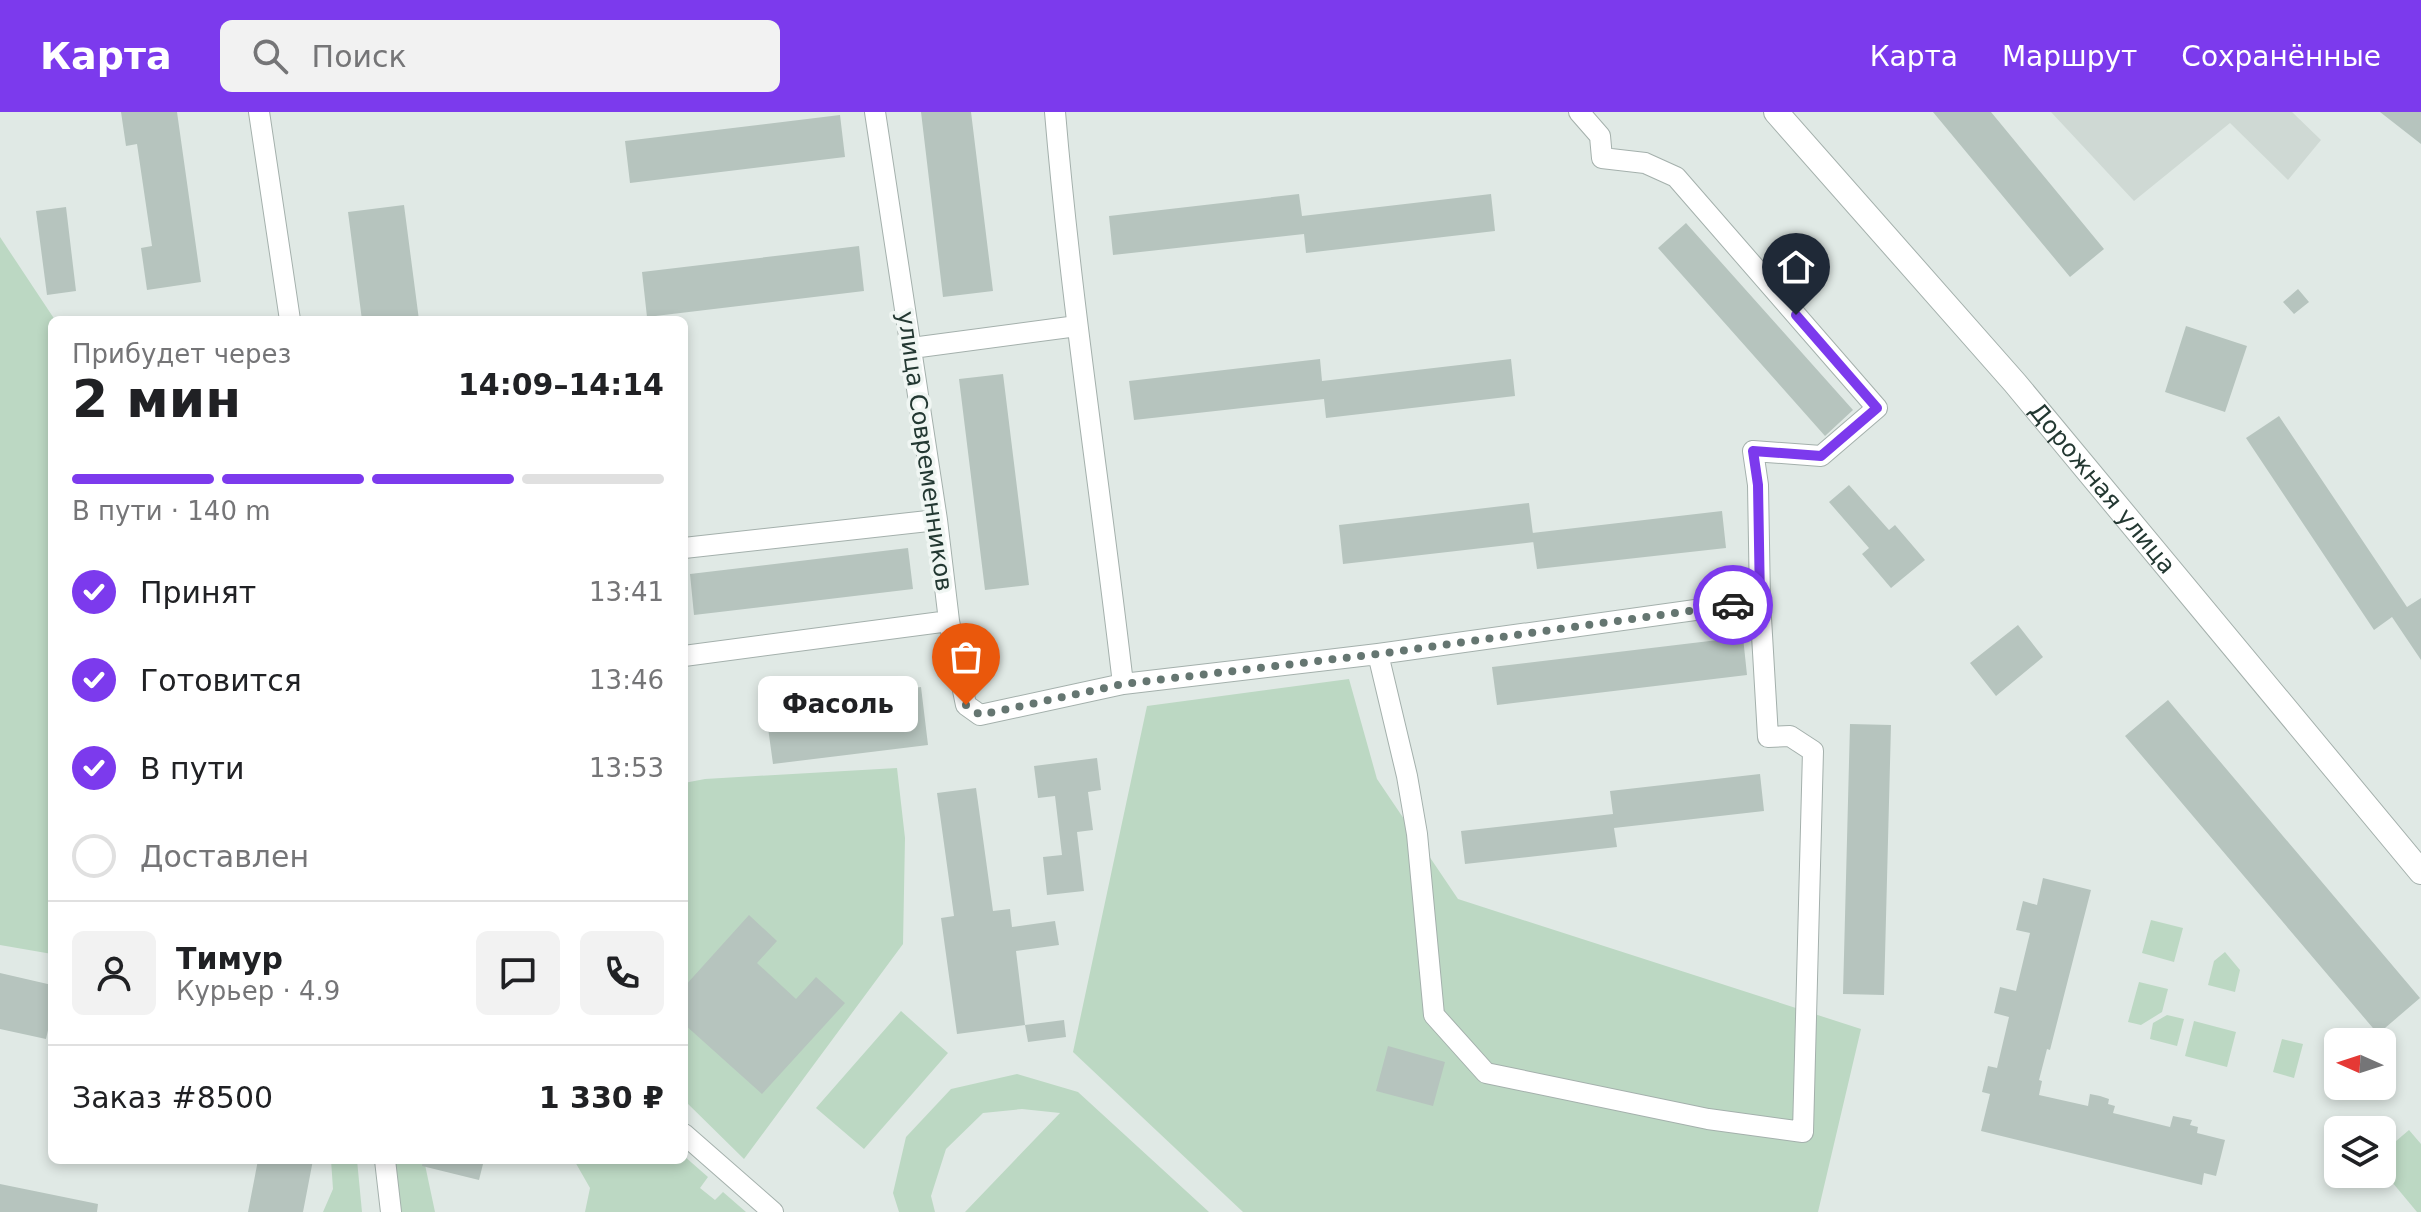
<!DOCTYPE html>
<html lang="ru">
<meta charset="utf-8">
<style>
body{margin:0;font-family:"DejaVu Sans",sans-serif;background:#f2f2f2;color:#202124;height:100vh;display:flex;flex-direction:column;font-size:30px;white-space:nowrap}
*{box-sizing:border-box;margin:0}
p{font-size:26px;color:#757577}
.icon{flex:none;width:44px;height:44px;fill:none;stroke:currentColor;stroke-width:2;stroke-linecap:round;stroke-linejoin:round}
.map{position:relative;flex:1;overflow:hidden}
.panel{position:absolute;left:48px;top:204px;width:640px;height:848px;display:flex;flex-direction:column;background:#fff;border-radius:12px;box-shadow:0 4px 12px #0003}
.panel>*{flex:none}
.needle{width:52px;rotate:273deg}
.controls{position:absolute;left:2324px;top:916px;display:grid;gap:16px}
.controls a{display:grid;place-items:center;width:72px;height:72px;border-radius:12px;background:#fff;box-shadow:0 4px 12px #0003;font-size:40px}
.pin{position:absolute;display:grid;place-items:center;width:68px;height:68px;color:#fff;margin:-82px -34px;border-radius:50% 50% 50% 0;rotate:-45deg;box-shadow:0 0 8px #0007}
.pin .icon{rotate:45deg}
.courier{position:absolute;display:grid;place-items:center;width:80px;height:80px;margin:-40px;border:6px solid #7c3aed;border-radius:50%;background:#fff;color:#222;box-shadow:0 2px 10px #0007}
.bubble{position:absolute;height:56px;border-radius:12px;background:#fff;box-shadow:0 4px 12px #0003;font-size:26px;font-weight:800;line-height:56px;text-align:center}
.summary em{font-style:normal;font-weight:800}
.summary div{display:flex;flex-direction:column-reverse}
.summary{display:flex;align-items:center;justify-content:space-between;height:136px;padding:0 24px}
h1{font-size:52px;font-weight:800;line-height:60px}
.bar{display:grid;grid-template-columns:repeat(4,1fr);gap:12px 8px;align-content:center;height:96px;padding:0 24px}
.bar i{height:10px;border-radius:6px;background:#e0e0e0}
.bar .selected{background:#7c3aed}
.bar p{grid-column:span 4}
.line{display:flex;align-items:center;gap:20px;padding:0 24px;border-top:2px solid #e0e0e0}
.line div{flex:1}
.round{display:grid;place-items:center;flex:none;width:84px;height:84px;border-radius:12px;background:#f2f2f2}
ol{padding:0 24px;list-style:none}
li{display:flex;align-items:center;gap:24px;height:88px}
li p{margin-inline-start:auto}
li .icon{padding:8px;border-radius:50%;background:#7c3aed;color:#fff;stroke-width:4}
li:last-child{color:#757577}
li i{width:44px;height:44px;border:4px solid #e0e0e0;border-radius:50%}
header{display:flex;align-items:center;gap:48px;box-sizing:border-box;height:112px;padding:0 40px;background:#7c3aed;color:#fff}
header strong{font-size:38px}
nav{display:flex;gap:44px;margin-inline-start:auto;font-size:28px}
.search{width:560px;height:72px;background:#f2f2f2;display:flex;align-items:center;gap:20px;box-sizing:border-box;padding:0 28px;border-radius:12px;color:#757577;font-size:30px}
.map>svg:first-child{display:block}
.built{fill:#cfd9d4}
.green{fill:#bcd8c3}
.building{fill:#b6c4be}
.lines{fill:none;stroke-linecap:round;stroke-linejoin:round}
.minor-casing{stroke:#a4b0ac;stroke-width:22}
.tertiary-casing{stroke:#a4b0ac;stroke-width:26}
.minor{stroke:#fff;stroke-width:20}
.tertiary{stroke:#fff;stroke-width:24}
.done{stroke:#657671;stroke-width:8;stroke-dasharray:0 14.4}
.route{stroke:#7c3aed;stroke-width:10}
.labels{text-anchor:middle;stroke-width:7;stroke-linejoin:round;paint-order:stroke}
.street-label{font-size:24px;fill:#233832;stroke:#f0f6f3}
</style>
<header>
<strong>Карта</strong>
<div class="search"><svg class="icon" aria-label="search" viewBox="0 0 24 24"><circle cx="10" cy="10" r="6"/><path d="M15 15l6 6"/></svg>Поиск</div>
<nav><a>Карта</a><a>Маршрут</a><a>Сохранённые</a></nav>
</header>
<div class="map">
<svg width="2421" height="1100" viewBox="0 0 2421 1100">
<rect width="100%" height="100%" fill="#e0e9e5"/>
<path class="built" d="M 2051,0 L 2292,0 L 2321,28 L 2288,68 L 2230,11 L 2134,89 Z"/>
<path class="green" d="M 0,125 L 55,208 L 52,208 L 52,842 L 0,833 Z
M 1349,567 L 1377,667 L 1458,787 L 1861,917 L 1818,1100 L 1243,1100 L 1073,940 L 1147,594 Z
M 897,656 L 905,726 L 903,832 L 744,1047 L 684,988 L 684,671 L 705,667 Z
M 2151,808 L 2183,816 L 2174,850 L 2142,841 Z
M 2225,840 L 2240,858 L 2235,880 L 2208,873 L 2214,849 Z
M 2139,870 L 2168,877 L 2162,900 L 2141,913 L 2128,910 Z
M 901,899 L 948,941 L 864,1037 L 816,996 Z
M 2167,903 L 2184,907 L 2177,934 L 2150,927 L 2153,911 Z
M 2194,909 L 2236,920 L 2227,955 L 2185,944 Z
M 2282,927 L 2303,932 L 2294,966 L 2273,960 Z
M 1017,962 L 1078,980 L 1209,1100 L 965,1100 L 1060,1001 L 1022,997 L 983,1001 L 946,1037 L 931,1084 L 935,1100 L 899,1100 L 893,1081 L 906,1025 L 951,977 Z
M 2409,1018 L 2421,1032 L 2421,1100 L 2417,1100 L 2382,1058 L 2382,1041 Z
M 684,1044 L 708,1065 L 700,1076 L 715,1088 L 723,1080 L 746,1100 L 585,1100 L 590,1076 L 574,1048 L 684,1048 Z
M 331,1048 L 357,1048 L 362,1100 L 323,1100 L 333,1077 Z
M 395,1048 L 424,1048 L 435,1100 L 401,1100 Z"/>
<path class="building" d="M 121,0 L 177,0 L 201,170 L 147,178 L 141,136 L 152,134 L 137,32 L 126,34 Z
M 921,0 L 971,0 L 993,179 L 943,185 Z
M 1933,0 L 1991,0 L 2104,137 L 2070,165 Z
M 2380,0 L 2421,0 L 2421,32 Z
M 840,3 L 845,45 L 630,71 L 625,29 Z
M 1299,82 L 1302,104 L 1491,82 L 1495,119 L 1306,141 L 1304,122 L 1113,143 L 1109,104 Z
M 404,93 L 419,208 L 362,208 L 348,100 Z
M 66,95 L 76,179 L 47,183 L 36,99 Z
M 1686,111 L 1853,298 L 1825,324 L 1658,136 Z
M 859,134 L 864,179 L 647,205 L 642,160 Z
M 2298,177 L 2309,190 L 2294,202 L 2283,190 Z
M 2186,214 L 2247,234 L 2225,300 L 2165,280 Z
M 1320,247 L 1322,269 L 1511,247 L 1515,284 L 1326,306 L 1324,287 L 1134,308 L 1129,269 Z
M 1003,262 L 1029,473 L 985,478 L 959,267 Z
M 2279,304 L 2407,495 L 2421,486 L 2421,548 L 2392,505 L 2374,518 L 2246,326 Z
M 1849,373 L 1889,418 L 1895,413 L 1925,448 L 1891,476 L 1862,442 L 1869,436 L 1829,390 Z
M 1529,391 L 1534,430 L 1343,452 L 1339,413 Z
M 1722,399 L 1726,436 L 1537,457 L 1532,421 Z
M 908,436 L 913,477 L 694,503 L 690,462 Z
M 2018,513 L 2043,545 L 1996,584 L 1970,551 Z
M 1743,525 L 1747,563 L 1497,593 L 1492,555 Z
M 921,575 L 928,633 L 773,652 L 765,594 Z
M 2168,588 L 2420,886 L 2378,922 L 2125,624 Z
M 1850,612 L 1891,613 L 1884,883 L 1843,882 Z
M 1097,646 L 1101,678 L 1088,680 L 1093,718 L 1077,720 L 1084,779 L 1047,783 L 1043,745 L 1062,743 L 1055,684 L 1038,686 L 1034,654 Z
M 1760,662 L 1764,699 L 1614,716 L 1617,735 L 1465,752 L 1461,719 L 1613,702 L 1610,679 Z
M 976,676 L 993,799 L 1010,797 L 1012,815 L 1055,809 L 1059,833 L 1016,839 L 1025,913 L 957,922 L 941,806 L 954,804 L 937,681 Z
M 2043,766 L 2091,778 L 2050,938 L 2047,937 L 2039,968 L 2042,969 L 2039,983 L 2088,994 L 2090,982 L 2100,984 L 2109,987 L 2108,992 L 2115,994 L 2113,1001 L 2170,1015 L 2173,1004 L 2192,1008 L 2190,1013 L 2198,1015 L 2197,1021 L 2225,1028 L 2216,1064 L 2204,1061 L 2202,1073 L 1981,1019 L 1990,982 L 1982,980 L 1988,954 L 1997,956 L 2009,905 L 1994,901 L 2000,875 L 2016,879 L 2030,821 L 2016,818 L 2023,789 L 2037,793 Z
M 749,803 L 777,829 L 757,851 L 796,887 L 816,865 L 845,891 L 762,982 L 684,912 L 684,875 Z
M 0,861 L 52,873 L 52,901 L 46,927 L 0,917 Z
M 1064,908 L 1066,925 L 1028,930 L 1025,913 Z
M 1388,934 L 1445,950 L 1433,994 L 1376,979 Z
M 258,1048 L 313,1048 L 303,1100 L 248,1100 Z
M 423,1048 L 484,1048 L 479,1068 L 422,1054 Z
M 0,1072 L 98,1092 L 97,1100 L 0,1100 Z"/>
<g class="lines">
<defs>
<path id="minor" d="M 259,0 L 290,208
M 875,0 L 937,408 L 949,509 L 966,593 L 980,603 L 1123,572 L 1378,542 L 1760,489
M 1055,0 C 1071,191 1101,381 1123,572
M 912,236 L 1077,214
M 684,436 L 937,408
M 1378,542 L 1407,664 L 1417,722 L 1434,903 L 1486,961 L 1708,1007 L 1803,1020 L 1813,639 L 1790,624 L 1768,625 L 1760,489 L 1758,373 L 1753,339 L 1821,344 L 1877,296 L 1676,65 L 1645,51 L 1602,46 L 1600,24 L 1579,0
M 684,544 L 949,509
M 684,1022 L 773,1100
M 385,1048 L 391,1100"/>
<g id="tertiary">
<path id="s1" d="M 1776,0 L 2015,271 L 2421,760"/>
</g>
</defs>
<use href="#minor" class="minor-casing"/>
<use href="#tertiary" class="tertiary-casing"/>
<use href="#minor" class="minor"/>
<use href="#tertiary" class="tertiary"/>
</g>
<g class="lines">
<path class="done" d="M 966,593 L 980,603 L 1123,572 L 1378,542 L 1733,493"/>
<path class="route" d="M 1733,493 L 1760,489 L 1758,373 L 1753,339 L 1821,344 L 1877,296 L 1796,203"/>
</g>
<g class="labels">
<g class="street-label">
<text transform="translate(925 339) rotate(82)" y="8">улица Современников</text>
<text dy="8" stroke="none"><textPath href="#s1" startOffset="498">Дорожная улица</textPath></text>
</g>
</g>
</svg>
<div class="controls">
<a><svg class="needle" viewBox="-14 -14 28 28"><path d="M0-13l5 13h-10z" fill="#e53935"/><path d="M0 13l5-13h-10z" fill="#757577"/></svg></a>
<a><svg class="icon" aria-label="layers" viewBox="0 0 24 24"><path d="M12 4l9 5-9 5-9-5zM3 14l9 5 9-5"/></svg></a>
</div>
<div class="pin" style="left:966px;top:593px;background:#ea580c"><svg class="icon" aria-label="bag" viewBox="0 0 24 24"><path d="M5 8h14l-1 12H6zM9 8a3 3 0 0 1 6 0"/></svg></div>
<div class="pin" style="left:1796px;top:203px;background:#1f2937"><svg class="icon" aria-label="home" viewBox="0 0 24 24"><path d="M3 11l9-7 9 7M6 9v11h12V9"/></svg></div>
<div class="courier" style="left:1733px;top:493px"><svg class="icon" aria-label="car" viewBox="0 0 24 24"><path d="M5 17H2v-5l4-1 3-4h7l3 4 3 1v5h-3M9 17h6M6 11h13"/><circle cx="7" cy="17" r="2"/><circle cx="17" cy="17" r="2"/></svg></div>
<div class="bubble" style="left:758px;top:564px;width:160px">Фасоль</div>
<section class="panel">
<div class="summary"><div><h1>2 мин</h1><p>Прибудет через</p></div><em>14:09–14:14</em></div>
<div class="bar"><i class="selected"></i><i class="selected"></i><i class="selected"></i><i></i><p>В пути · 140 m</p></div>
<ol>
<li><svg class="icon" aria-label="check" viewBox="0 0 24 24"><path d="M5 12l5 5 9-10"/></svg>Принят<p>13:41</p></li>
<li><svg class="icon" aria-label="check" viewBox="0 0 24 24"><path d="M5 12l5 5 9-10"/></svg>Готовится<p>13:46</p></li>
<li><svg class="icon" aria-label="check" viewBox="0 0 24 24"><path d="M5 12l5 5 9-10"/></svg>В пути<p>13:53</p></li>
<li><i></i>Доставлен</li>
</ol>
<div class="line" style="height:144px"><a class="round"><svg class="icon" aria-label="person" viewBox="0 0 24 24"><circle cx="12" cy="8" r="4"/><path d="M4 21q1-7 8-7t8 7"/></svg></a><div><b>Тимур</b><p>Курьер · 4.9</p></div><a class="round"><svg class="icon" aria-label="chat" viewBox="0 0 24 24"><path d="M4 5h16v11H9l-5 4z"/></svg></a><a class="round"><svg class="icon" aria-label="phone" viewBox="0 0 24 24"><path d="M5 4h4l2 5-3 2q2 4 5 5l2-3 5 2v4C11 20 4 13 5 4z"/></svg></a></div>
<div class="line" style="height:104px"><div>Заказ #8500</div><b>1 330 ₽</b></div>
</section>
</div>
